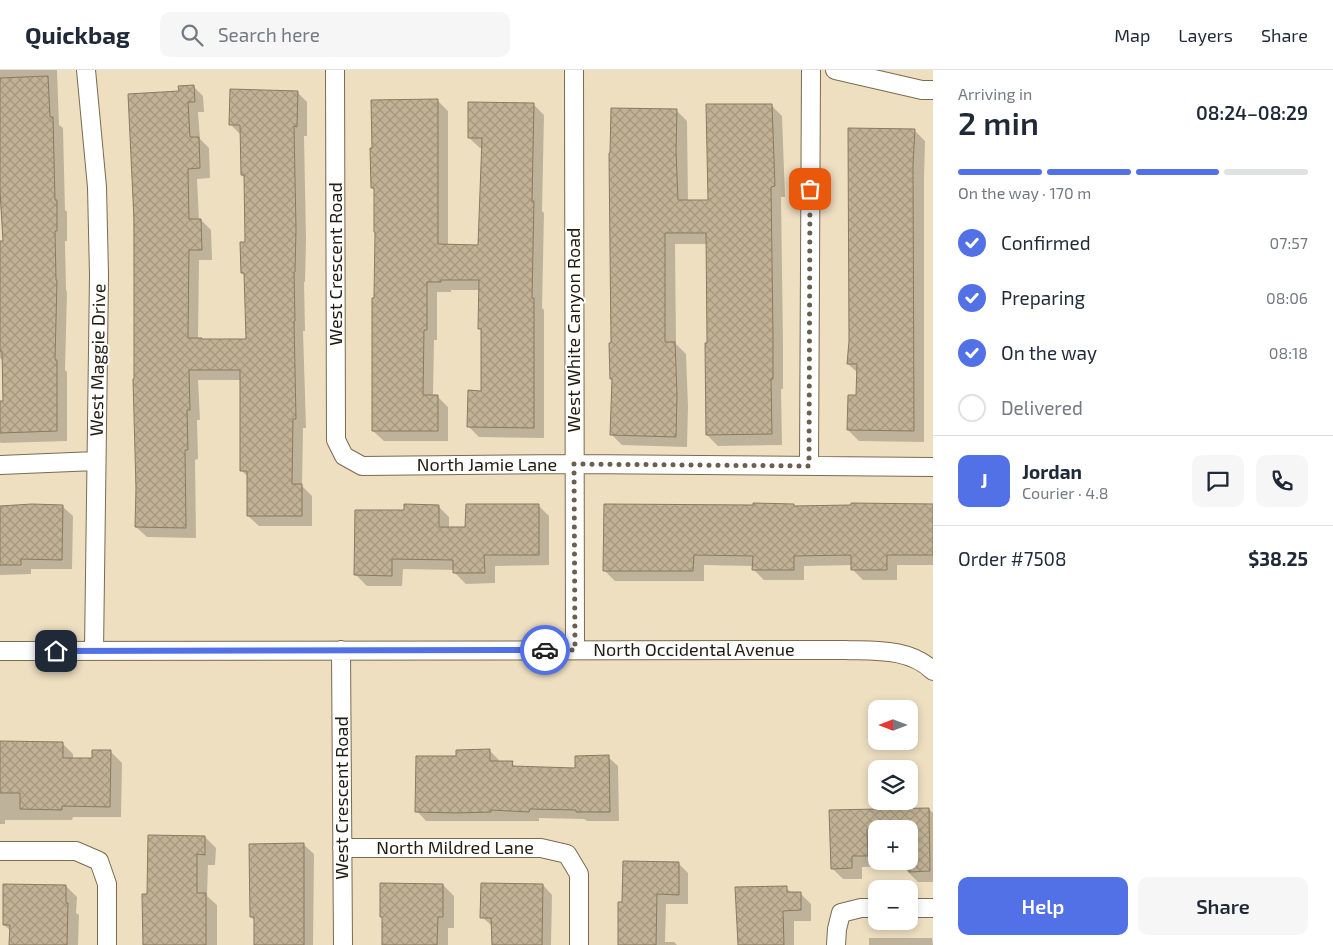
<!DOCTYPE html>
<meta charset="utf-8">
<style>
body{margin:0;font-family:"Exo 2",sans-serif;background:#f6f6f7;color:#1f2937;height:100vh;display:flex;flex-direction:column;font-size:19px;white-space:nowrap}
*{box-sizing:border-box;margin:0}
p{font-size:16px;color:#747a83}
.icon{flex:none;width:28px;height:28px;fill:none;stroke:currentColor;stroke-width:2;stroke-linecap:round;stroke-linejoin:round}
.map{position:relative;flex:1;overflow:hidden}
.side{display:flex;flex-direction:column;background:#fff;width:400px}
.side>*{flex:none}
.needle{width:32px;rotate:270deg}
.tools{position:absolute;left:868px;top:630px;display:grid;gap:10px}
.tools a{display:grid;place-items:center;width:50px;height:50px;border-radius:10px;background:#fff;box-shadow:0 2px 8px #0003;font-size:25px}
.pin{position:absolute;display:grid;place-items:center;width:42px;height:42px;color:#fff;margin:-21px;border-radius:10px;box-shadow:0 2px 8px #0006}
.courier{position:absolute;display:grid;place-items:center;width:50px;height:50px;margin:-25px;border:4px solid #5371e6;border-radius:50%;background:#fff;color:#222;box-shadow:0 1px 6px #0007}
.summary em{font-style:normal;font-weight:600}
.summary div{display:flex;flex-direction:column-reverse}
.summary{display:flex;align-items:center;justify-content:space-between;height:85px;padding:0 25px}
h1{font-size:32px;font-weight:600;line-height:38px}
.bar{display:grid;grid-template-columns:repeat(4,1fr);gap:8px 5px;align-content:center;height:60px;padding:0 25px}
.bar i{height:6px;border-radius:4px;background:#e0e1e3}
.bar .current{background:#5371e6}
.bar p{grid-column:span 4}
.line{display:flex;align-items:center;gap:12px;padding:0 25px;border-top:1px solid #e0e1e3}
.line div{flex:1}
.round{display:grid;place-items:center;flex:none;width:52px;height:52px;border-radius:10px;background:#f6f6f7}
ol{padding:0 25px;list-style:none}
li{display:flex;align-items:center;gap:15px;height:55px}
li p{margin-inline-start:auto}
li .icon{padding:5px;border-radius:50%;background:#5371e6;color:#fff;stroke-width:4}
li:last-child{color:#747a83}
li i{width:28px;height:28px;border:2px solid #e0e1e3;border-radius:50%}
.action{display:flex;gap:10px;margin-top:auto;padding:10px 25px}
.action a{flex:1;height:58px;border-radius:10px;background:#5371e6;color:#fff;font-size:20px;font-weight:600;line-height:58px;text-align:center}
.action a+a{background:#f6f6f7;color:#1f2937}
header{display:flex;align-items:center;gap:30px;box-sizing:border-box;height:70px;padding:0 25px;background:#fff;border-bottom:1px solid #e0e1e3}
header strong{font-size:24px}
nav{display:flex;gap:28px;margin-inline-start:auto;font-size:18px}
.search{width:350px;height:45px;background:#f6f6f7;display:flex;align-items:center;gap:12px;box-sizing:border-box;padding:0 18px;border-radius:10px;color:#747a83;font-size:19px}
main{display:flex;flex:1;min-height:0}
.map>svg:first-child{display:block}
.shadow{fill:#0003;fill-rule:evenodd}
.building{fill:url(#building-cross-hatch);stroke:#897b60}
.lines{fill:none;stroke-linecap:round;stroke-linejoin:round}
.street-casing{stroke:#796b51;stroke-width:20}
.street{stroke:#fff;stroke-width:18}
.done{stroke:#69604e;stroke-width:5;stroke-dasharray:0 9}
.route{stroke:#5371e6;stroke-width:6}
.labels{text-anchor:middle;stroke-width:4;stroke-linejoin:round;paint-order:stroke}
.street-label{font-size:18px;fill:#211b10;stroke:#fff}
</style>
<header>
<strong>Quickbag</strong>
<div class="search"><svg class="icon" aria-label="search" viewBox="0 0 24 24"><circle cx="10" cy="10" r="6"/><path d="M15 15l6 6"/></svg>Search here</div>
<nav><a>Map</a><a>Layers</a><a>Share</a></nav>
</header>
<main>
<div class="map">
<svg width="933" height="875" viewBox="0 0 933 875">
<defs>
<pattern id="building-cross-hatch" width="8" height="8" patternUnits="userSpaceOnUse" patternTransform="scale(1.25)"><rect width="8" height="8" fill="#c1b295"/><path d="M0 0l8 8M0 8l8-8" fill="none" stroke="#a6987f"/></pattern>
</defs>
<rect width="100%" height="100%" fill="#eedfc1"/>
<path class="shadow" d="M 0,0 L 57,0 L 59,55 L 63,58 L 65,140 L 67,142 L 67,171 L 65,171 L 66,220 L 67,222 L 65,300 L 67,302 L 67,371 L 1,373 L 0,372 L 0,332 L 4,332 L 4,292 L 0,288 L 0,172 L 4,172 L 0,130 Z
M 193,16 L 203,26 L 204,42 L 198,42 L 200,69 L 209,78 L 210,108 L 197,109 L 199,150 L 201,150 L 211,160 L 212,190 L 199,190 L 198,269 L 247,270 L 246,207 L 242,203 L 246,173 L 245,108 L 242,105 L 241,65 L 230,54 L 297,22 L 307,32 L 307,66 L 304,66 L 306,170 L 305,212 L 304,212 L 305,261 L 303,261 L 306,358 L 303,358 L 302,416 L 312,426 L 312,456 L 259,456 L 248,446 L 248,407 L 241,400 L 241,310 L 198,310 L 200,350 L 197,350 L 198,389 L 195,390 L 196,468 L 147,467 L 136,457 L 133,101 L 180,22 Z
M 438,31 L 448,41 L 448,176 L 479,176 L 483,78 L 480,78 L 469,68 L 533,34 L 544,45 L 542,141 L 544,143 L 542,238 L 544,240 L 544,368 L 479,367 L 468,356 L 483,322 L 482,261 L 480,259 L 480,220 L 451,220 L 451,222 L 437,222 L 437,270 L 434,270 L 433,326 L 437,326 L 448,337 L 448,371 L 384,371 L 373,361 L 376,121 L 372,118 Z
M 771,35 L 782,46 L 785,127 L 781,127 L 783,275 L 783,319 L 781,319 L 782,375 L 718,376 L 707,365 L 708,274 L 707,174 L 675,174 L 676,274 L 686,284 L 688,336 L 687,377 L 622,375 L 611,364 L 613,310 L 611,308 L 676,40 L 687,51 L 688,132 L 710,131 Z
M 914,60 L 925,71 L 924,107 L 924,372 L 859,371 L 848,360 L 857,326 L 858,303 L 848,294 Z
M 853,434 L 933,435 L 933,495 L 897,495 L 897,510 L 863,510 L 852,499 L 852,495 L 804,496 L 804,510 L 764,510 L 754,500 L 754,496 L 704,495 L 704,511 L 615,511 L 604,500 L 754,436 L 793,435 L 796,437 L 853,436 Z
M 538,435 L 549,446 L 549,495 L 495,496 L 495,513 L 466,514 L 455,503 L 455,500 L 403,499 L 402,516 L 367,516 L 356,505 L 405,442 L 438,436 L 449,447 L 449,459 L 467,459 Z
M 62,436 L 73,446 L 72,499 L 31,499 L 31,504 L 0,505 L 0,437 Z
M 0,672 L 62,673 L 73,684 L 73,689 L 93,689 L 111,682 L 122,693 L 121,747 L 73,747 L 72,750 L 5,750 L 5,754 L 0,754 Z
M 489,680 L 499,690 L 499,692 L 512,693 L 517,698 L 576,699 L 608,687 L 618,696 L 619,751 L 587,751 L 584,749 L 539,748 L 539,751 L 426,751 L 417,741 L 457,688 Z
M 929,739 L 933,743 L 933,812 L 918,812 L 907,801 L 907,796 L 862,797 L 862,809 L 843,809 L 832,798 L 830,741 ZM 876,759 L 909,759 L 909,791 L 876,791 Z
M 205,767 L 216,778 L 215,795 L 208,795 L 207,826 L 217,835 L 217,875 L 143,875 L 148,826 Z
M 304,775 L 314,784 L 313,875 L 255,875 L 255,851 L 251,847 Z
M 678,793 L 688,803 L 688,834 L 666,834 L 665,872 L 674,872 L 677,875 L 619,875 L 624,833 Z
M 443,815 L 454,826 L 454,858 L 448,858 L 448,875 L 383,875 L 383,848 L 381,846 Z
M 543,815 L 552,825 L 551,875 L 493,875 L 493,857 L 482,847 Z
M 66,816 L 77,827 L 76,843 L 79,845 L 78,875 L 10,875 L 11,861 L 4,855 Z
M 786,818 L 792,823 L 800,823 L 811,834 L 811,851 L 794,851 L 794,875 L 739,875 Z
M 869,868 L 932,868 L 933,875 L 869,875 Z"/>
<path class="building" d="M 48,6 L 50,47 L 53,47 L 55,130 L 57,130 L 57,161 L 55,161 L 56,210 L 57,210 L 55,290 L 57,290 L 57,361 L 0,363 L 0,331 L 3,331 L 2,281 L 0,281 L 0,171 L 3,171 L 0,121 L 0,8 Z
M 194,15 L 195,32 L 188,32 L 190,67 L 199,67 L 200,98 L 188,99 L 189,149 L 201,149 L 202,180 L 189,180 L 188,268 L 202,268 L 202,269 L 246,269 L 244,203 L 241,203 L 240,172 L 245,172 L 244,105 L 241,105 L 240,55 L 229,55 L 230,19 L 298,21 L 297,57 L 294,56 L 296,159 L 295,202 L 294,202 L 295,251 L 294,251 L 296,349 L 293,349 L 292,414 L 302,414 L 302,446 L 247,446 L 247,401 L 240,401 L 240,300 L 189,300 L 190,340 L 187,340 L 188,380 L 185,380 L 186,458 L 135,457 L 136,419 L 133,309 L 134,309 L 134,150 L 128,24 L 179,21 L 178,16 Z
M 438,29 L 438,174 L 478,175 L 482,68 L 468,68 L 468,32 L 534,33 L 532,131 L 534,131 L 532,228 L 534,228 L 534,358 L 467,357 L 468,320 L 481,321 L 481,259 L 478,259 L 479,210 L 441,210 L 441,212 L 427,212 L 427,260 L 424,260 L 423,325 L 438,325 L 438,361 L 372,361 L 372,228 L 374,228 L 375,162 L 374,162 L 374,118 L 371,118 L 370,78 L 372,78 L 371,30 Z
M 706,34 L 772,34 L 775,116 L 771,117 L 773,263 L 773,309 L 771,309 L 772,364 L 706,365 L 705,273 L 707,273 L 706,163 L 665,163 L 665,272 L 675,272 L 677,325 L 676,367 L 610,365 L 612,309 L 610,309 L 609,273 L 611,273 L 609,83 L 610,83 L 611,38 L 677,39 L 676,81 L 678,130 L 708,130 Z
M 848,58 L 915,59 L 913,95 L 914,361 L 847,360 L 848,325 L 856,325 L 857,294 L 847,294 L 849,271 Z
M 753,433 L 794,434 L 794,436 L 851,435 L 851,433 L 933,434 L 933,485 L 887,485 L 887,500 L 851,500 L 851,485 L 794,486 L 794,500 L 752,500 L 753,486 L 694,485 L 693,501 L 603,501 L 604,434 L 753,435 Z
M 32,434 L 63,435 L 62,490 L 21,489 L 21,495 L 0,495 L 0,436 Z
M 404,434 L 439,435 L 439,457 L 465,457 L 466,434 L 539,434 L 539,485 L 484,485 L 485,503 L 453,503 L 453,490 L 392,489 L 392,506 L 354,505 L 355,440 L 404,440 Z
M 0,671 L 63,672 L 63,688 L 92,688 L 92,680 L 111,680 L 110,737 L 62,736 L 62,740 L 20,739 L 20,723 L 0,723 Z
M 490,679 L 490,691 L 513,691 L 512,696 L 575,698 L 575,686 L 609,685 L 610,742 L 576,742 L 576,740 L 530,739 L 529,742 L 491,740 L 491,742 L 457,743 L 415,742 L 416,686 L 456,686 L 456,680 Z
M 929,738 L 930,801 L 909,802 L 909,759 L 867,759 L 868,786 L 852,786 L 852,798 L 831,799 L 829,740 Z
M 148,765 L 205,766 L 205,785 L 197,784 L 197,823 L 206,823 L 206,875 L 143,875 L 142,824 L 147,824 Z
M 304,773 L 304,875 L 254,875 L 254,847 L 250,847 L 249,774 Z
M 623,791 L 679,792 L 679,825 L 657,824 L 656,875 L 618,875 L 618,832 L 622,832 Z
M 380,813 L 443,814 L 443,847 L 438,847 L 437,875 L 382,875 L 382,847 L 380,847 Z
M 481,813 L 543,814 L 542,875 L 492,875 L 491,848 L 480,848 Z
M 3,814 L 66,815 L 66,833 L 68,833 L 67,875 L 9,875 L 10,855 L 3,855 Z
M 787,816 L 787,822 L 801,822 L 801,840 L 783,841 L 784,875 L 738,875 L 735,817 Z"/>
<g class="lines">
<defs>
<path id="street" d="M 86,0 L 97,117 L 99,205 L 94,581
M 335,0 L 336,370 L 344,386 L 362,396 L 574,394 L 933,397
M 574,0 L 575,580
M 835,0 L 922,20 L 933,20
M 0,395 L 96,391
M 809,396 L 811,0
M 341,580 L 343,875
M 0,581 L 845,580 C 875,581 910,578 933,601
M 342,778 L 541,778 L 567,784 L 579,804 L 579,875
M 0,781 L 76,781 L 99,791 L 107,814 L 107,875
M 909,838 L 933,838
M 836,875 L 837,859 L 841,843 L 861,838 L 876,838"/>
</defs>
<use href="#street" class="street-casing"/>
<use href="#street" class="street"/>
</g>
<g class="lines">
<path class="done" d="M 545,580 L 575,580 L 574,394 L 809,396 L 810,119"/>
<path class="route" d="M 56,581 L 545,580"/>
</g>
<g class="labels">
<g class="street-label">
<text transform="translate(336 194) rotate(-90)" y="6">West Crescent Road</text>
<text transform="translate(574 260) rotate(-90)" y="6">West White Canyon Road</text>
<text transform="translate(98 290) rotate(-89)" y="6">West Maggie Drive</text>
<text x="487" y="401">North Jamie Lane</text>
<text x="694" y="586">North Occidental Avenue</text>
<text transform="translate(342 728) rotate(-90)" y="6">West Crescent Road</text>
<text x="455" y="784">North Mildred Lane</text>
</g>
</g>
</svg>
<div class="tools">
<a><svg class="needle" viewBox="-14 -14 28 28"><path d="M0-13l5 13h-10z" fill="#e53935"/><path d="M0 13l5-13h-10z" fill="#747a83"/></svg></a>
<a><svg class="icon" aria-label="layers" viewBox="0 0 24 24"><path d="M12 4l9 5-9 5-9-5zM3 14l9 5 9-5"/></svg></a>
<a>+</a>
<a>−</a>
</div>
<div class="pin" style="left:810px;top:119px;background:#ea580c"><svg class="icon" aria-label="bag" viewBox="0 0 24 24"><path d="M5 8h14l-1 12H6zM9 8a3 3 0 0 1 6 0"/></svg></div>
<div class="pin" style="left:56px;top:581px;background:#1f2937"><svg class="icon" aria-label="home" viewBox="0 0 24 24"><path d="M3 11l9-7 9 7M6 9v11h12V9"/></svg></div>
<div class="courier" style="left:545px;top:580px"><svg class="icon" aria-label="car" viewBox="0 0 24 24"><path d="M5 17H2v-5l4-1 3-4h7l3 4 3 1v5h-3M9 17h6M6 11h13"/><circle cx="7" cy="17" r="2"/><circle cx="17" cy="17" r="2"/></svg></div>
</div>
<section class="side">
<div class="summary"><div><h1>2 min</h1><p>Arriving in</p></div><em>08:24–08:29</em></div>
<div class="bar"><i class="current"></i><i class="current"></i><i class="current"></i><i></i><p>On the way · 170 m</p></div>
<ol>
<li><svg class="icon" aria-label="check" viewBox="0 0 24 24"><path d="M5 12l5 5 9-10"/></svg>Confirmed<p>07:57</p></li>
<li><svg class="icon" aria-label="check" viewBox="0 0 24 24"><path d="M5 12l5 5 9-10"/></svg>Preparing<p>08:06</p></li>
<li><svg class="icon" aria-label="check" viewBox="0 0 24 24"><path d="M5 12l5 5 9-10"/></svg>On the way<p>08:18</p></li>
<li><i></i>Delivered</li>
</ol>
<div class="line" style="height:90px"><b class="round" style="background:#5371e6;color:#fff">J</b><div><b>Jordan</b><p>Courier · 4.8</p></div><a class="round"><svg class="icon" aria-label="chat" viewBox="0 0 24 24"><path d="M4 5h16v11H9l-5 4z"/></svg></a><a class="round"><svg class="icon" aria-label="phone" viewBox="0 0 24 24"><path d="M5 4h4l2 5-3 2q2 4 5 5l2-3 5 2v4C11 20 4 13 5 4z"/></svg></a></div>
<div class="line" style="height:65px"><div>Order #7508</div><b>$38.25</b></div>
<div class="action"><a>Help</a><a>Share</a></div>
</section>
</main>
